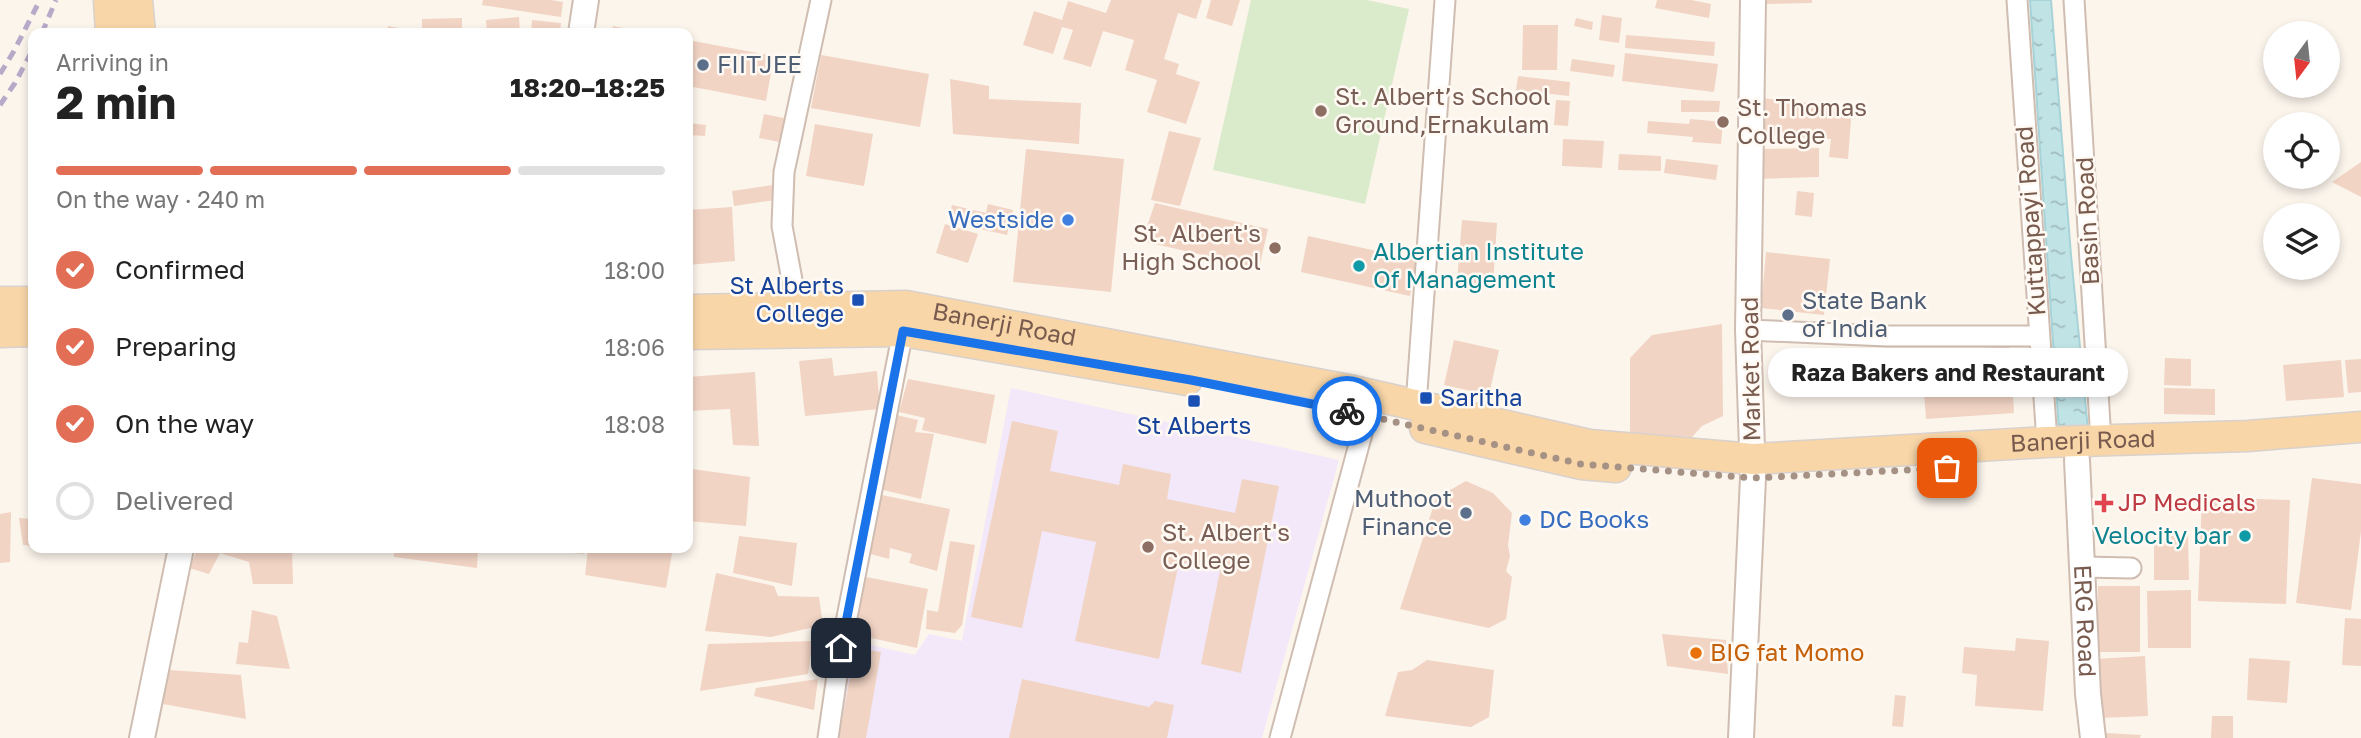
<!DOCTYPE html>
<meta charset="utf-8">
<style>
body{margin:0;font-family:"Golos Text",sans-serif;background:#f2f2f2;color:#222;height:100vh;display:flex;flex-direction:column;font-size:26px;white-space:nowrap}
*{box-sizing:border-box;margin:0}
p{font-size:23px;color:#767676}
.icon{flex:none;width:38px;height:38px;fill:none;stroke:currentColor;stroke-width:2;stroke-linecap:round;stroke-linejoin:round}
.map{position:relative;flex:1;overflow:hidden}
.side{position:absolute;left:28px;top:28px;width:665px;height:525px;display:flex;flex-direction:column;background:#fff;border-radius:14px;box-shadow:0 4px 10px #0003}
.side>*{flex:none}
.needle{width:46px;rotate:195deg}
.tools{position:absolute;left:2263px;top:21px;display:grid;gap:14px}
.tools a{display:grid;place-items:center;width:77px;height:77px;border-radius:50%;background:#fff;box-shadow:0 4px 10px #0003;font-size:35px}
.pin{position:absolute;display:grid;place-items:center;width:60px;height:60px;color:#fff;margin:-30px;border-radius:14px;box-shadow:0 4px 10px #0006}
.courier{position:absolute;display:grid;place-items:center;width:70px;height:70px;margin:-35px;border:5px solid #1a73e8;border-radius:50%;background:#fff;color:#222;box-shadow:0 2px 9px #0007}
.bubble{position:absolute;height:49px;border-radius:24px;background:#fff;box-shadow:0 4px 10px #0003;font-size:23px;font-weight:700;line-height:49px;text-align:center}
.headline em{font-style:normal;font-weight:700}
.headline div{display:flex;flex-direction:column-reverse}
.headline{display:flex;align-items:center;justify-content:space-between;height:119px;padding:0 28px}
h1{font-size:46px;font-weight:700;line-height:52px}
.bar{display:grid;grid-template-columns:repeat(4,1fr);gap:10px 7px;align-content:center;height:84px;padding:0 28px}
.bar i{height:9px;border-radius:5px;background:#e0e0e0}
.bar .current{background:#e26e56}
.bar p{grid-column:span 4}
ol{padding:0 28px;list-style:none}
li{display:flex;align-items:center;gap:21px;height:77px}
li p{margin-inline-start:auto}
li .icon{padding:7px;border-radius:50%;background:#e26e56;color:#fff;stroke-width:4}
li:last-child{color:#767676}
li i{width:38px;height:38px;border:4px solid #e0e0e0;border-radius:50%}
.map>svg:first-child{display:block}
.education{fill:#f2e8f9}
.pitch{fill:#d9ebca}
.water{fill:url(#water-ripples);stroke:#a7d3d8;stroke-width:2}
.building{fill:#f1d4c4}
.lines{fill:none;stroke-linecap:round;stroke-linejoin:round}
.minor-casing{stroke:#cfbdb1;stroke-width:23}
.tertiary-casing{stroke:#cfbdb1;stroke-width:28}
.primary-casing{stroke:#d9d1cd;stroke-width:33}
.minor{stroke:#fff;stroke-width:19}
.tertiary{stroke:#fff;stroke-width:24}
.primary{stroke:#f8d6a8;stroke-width:30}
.rail{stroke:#b8a9c8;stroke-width:5;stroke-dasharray:10 7;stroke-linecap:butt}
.done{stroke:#a69185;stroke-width:7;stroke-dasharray:0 12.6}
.route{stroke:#1a73e8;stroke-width:9}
.service-dot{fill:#5c6f8a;stroke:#fff9f3;stroke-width:2.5}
.education-dot{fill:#8d6e63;stroke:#fff9f3;stroke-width:2.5}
.shop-dot{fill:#3f7fe0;stroke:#fff9f3;stroke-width:2.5}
.culture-dot{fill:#0f9aa8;stroke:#fff9f3;stroke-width:2.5}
.transit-dot{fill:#1a4fb4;stroke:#fff9f3;stroke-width:2.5}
.health-dot{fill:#e0444e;stroke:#fff9f3;stroke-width:2.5}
.food-dot{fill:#e8710a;stroke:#fff9f3;stroke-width:2.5}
.labels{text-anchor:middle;stroke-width:5;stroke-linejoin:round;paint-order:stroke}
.service-label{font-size:24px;fill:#4e5e75;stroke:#fff9f3;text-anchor:start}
.education-label{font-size:24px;fill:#785e54;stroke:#fff9f3;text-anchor:start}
.shop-label{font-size:24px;fill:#366cbe;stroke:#fff9f3;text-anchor:end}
.street-label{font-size:24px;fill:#785b4e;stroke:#fff9f3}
.culture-label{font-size:24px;fill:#0d838f;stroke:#fff9f3;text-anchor:start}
.transit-label{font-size:24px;fill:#164399;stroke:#fff9f3;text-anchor:end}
.health-label{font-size:24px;fill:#be3a42;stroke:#fff9f3;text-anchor:start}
.food-label{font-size:24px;fill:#c56008;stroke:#fff9f3;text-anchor:start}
</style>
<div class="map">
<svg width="2361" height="738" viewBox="0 0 2361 738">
<defs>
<pattern id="water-ripples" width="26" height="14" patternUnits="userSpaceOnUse" patternTransform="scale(1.75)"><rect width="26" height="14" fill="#c0e3e6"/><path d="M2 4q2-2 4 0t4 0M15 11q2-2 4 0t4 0" fill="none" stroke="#a1bbbd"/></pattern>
</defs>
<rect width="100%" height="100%" fill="#fcf5ec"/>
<path class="education" d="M 1011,388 L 1339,460 L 1262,738 L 835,738 L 848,640 L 915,655 L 929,634 L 962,641 Z"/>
<path class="pitch" d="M 1251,0 L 1367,0 L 1409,9 L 1365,204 L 1213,170 Z"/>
<path class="water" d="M 2030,0 L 2051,0 L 2071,255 L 2088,430 L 2059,432 Z"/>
<path class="building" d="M 483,0 L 551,0 L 563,2 L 561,17 L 482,5 Z
M 1111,0 L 1202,0 L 1196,19 L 1178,13 L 1164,59 L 1179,64 L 1176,74 L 1200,82 L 1186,124 L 1147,112 L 1157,80 L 1125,70 L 1134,40 L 1103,31 L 1091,67 L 1063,59 L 1073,30 L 1062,27 L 1053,54 L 1023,45 L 1034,11 L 1062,20 L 1068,1 L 1106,13 Z
M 1211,0 L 1240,0 L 1232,26 L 1206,18 Z
M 1657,0 L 1691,0 L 1711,4 L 1709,18 L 1655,8 Z
M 1763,0 L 1812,0 L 1812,3 L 1763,4 Z
M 1602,15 L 1622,18 L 1619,43 L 1599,40 Z
M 519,17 L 520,33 L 487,33 L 486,20 Z
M 462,18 L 462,33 L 422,33 L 422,19 Z
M 1576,18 L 1593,22 L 1592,30 L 1574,26 Z
M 532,20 L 561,23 L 560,33 L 531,33 Z
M 1523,25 L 1558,25 L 1557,70 L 1522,70 Z
M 388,26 L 404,29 L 404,33 L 387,33 Z
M 613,26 L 644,32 L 644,33 L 612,33 Z
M 1626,35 L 1715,42 L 1714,56 L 1625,48 Z
M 688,40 L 774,56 L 766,101 L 688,86 Z
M 1625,53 L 1718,64 L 1714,92 L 1622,81 Z
M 821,55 L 929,74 L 920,127 L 811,108 Z
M 1572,59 L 1615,65 L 1613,77 L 1570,71 Z
M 1518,76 L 1570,82 L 1569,96 L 1516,90 Z
M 950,79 L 989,86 L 989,99 L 1081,103 L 1079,144 L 953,134 Z
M 30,81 L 33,81 L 33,107 L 31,107 Z
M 1760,98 L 1852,107 L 1848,159 L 1829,157 L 1831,139 L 1757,134 Z
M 1556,100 L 1570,101 L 1568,126 L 1554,125 Z
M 1681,100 L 1720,101 L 1719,112 L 1681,112 Z
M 764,114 L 789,119 L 784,143 L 759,138 Z
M 1690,119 L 1723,122 L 1721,144 L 1692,142 L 1693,137 L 1647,133 L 1648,121 L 1689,124 Z
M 688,123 L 706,125 L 705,136 L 688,135 Z
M 815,124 L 873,134 L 864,186 L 806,176 Z
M 1169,131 L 1201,138 L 1180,206 L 1151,200 Z
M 1563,139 L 1604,141 L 1602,168 L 1562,166 Z
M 1819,148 L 1819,177 L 1758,179 L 1757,149 Z
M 1026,149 L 1124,159 L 1111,292 L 1013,282 Z
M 1619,154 L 1661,156 L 1661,171 L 1618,170 Z
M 1666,159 L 1718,165 L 1716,180 L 1664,173 Z
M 2361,162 L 2361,197 L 2332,182 Z
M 773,185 L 775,200 L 734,206 L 732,191 Z
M 1797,191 L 1814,193 L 1812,217 L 1795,215 Z
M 1155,203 L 1268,229 L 1259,268 L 1142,241 Z
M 988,204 L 1013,210 L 1007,235 L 980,229 L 982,224 L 949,217 L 952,205 L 986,213 Z
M 732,207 L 735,261 L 688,265 L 688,210 Z
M 1462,220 L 1497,223 L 1493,285 L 1457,282 Z
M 945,224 L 978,234 L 968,263 L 936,253 Z
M 1308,236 L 1418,260 L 1410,296 L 1301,272 Z
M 1766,252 L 1830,259 L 1824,315 L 1761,308 Z
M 1722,324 L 1723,416 L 1702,426 L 1692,437 L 1630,435 L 1630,358 L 1652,335 Z
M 1454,340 L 1499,350 L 1489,395 L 1444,385 Z
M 2010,346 L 2014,413 L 1926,419 L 1921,352 Z
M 832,358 L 834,376 L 877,371 L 880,409 L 805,416 L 799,361 Z
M 2165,358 L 2191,359 L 2191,386 L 2164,385 Z
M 2361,359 L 2361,392 L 2348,393 L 2345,360 Z
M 2341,360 L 2344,397 L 2286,401 L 2283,365 Z
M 755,372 L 759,446 L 733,445 L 730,409 L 688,411 L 688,377 Z
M 908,379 L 995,395 L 986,444 L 922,430 L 925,418 L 899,412 Z
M 2164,388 L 2215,389 L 2215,415 L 2164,414 Z
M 896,415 L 918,420 L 915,432 L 934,434 L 921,499 L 879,489 Z
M 1012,421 L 1058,431 L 1050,471 L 1119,485 L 1123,464 L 1171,474 L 1167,499 L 1235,513 L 1242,479 L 1279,486 L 1241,673 L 1201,664 L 1220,571 L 1179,562 L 1159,659 L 1075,641 L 1096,542 L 1042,531 L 1022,628 L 971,617 Z
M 692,469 L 750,477 L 746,526 L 688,521 Z
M 2312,478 L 2361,484 L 2361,531 L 2351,610 L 2296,603 Z
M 1466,481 L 1493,493 L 1512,513 L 1508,545 L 1510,556 L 1506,571 L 1512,577 L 1506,619 L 1489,628 L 1400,609 L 1436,498 Z
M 872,493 L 950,509 L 937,571 L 909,563 L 912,554 L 890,548 L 889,559 L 863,552 Z
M 2202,497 L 2290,500 L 2286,604 L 2198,601 Z
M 11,512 L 10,562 L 0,563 L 0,514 Z
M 19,518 L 33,519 L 33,546 L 23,545 Z
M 739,536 L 797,543 L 792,586 L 733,573 Z
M 2154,536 L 2188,536 L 2189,580 L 2154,580 Z
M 950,541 L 975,545 L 962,625 L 955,633 L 926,629 L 927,610 L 938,612 Z
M 198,548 L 292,548 L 293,584 L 253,584 L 249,562 L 220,553 L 209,574 L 189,568 Z
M 394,548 L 478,548 L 477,568 L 394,557 Z
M 538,548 L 585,548 L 584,554 L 538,550 Z
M 588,548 L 673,548 L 666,588 L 585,575 Z
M 716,573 L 774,586 L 778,596 L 819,597 L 823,625 L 771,637 L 705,631 Z
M 861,576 L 928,589 L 917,648 L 853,634 Z
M 2098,586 L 2140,586 L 2140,652 L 2098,652 Z
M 2191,590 L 2191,648 L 2148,648 L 2147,591 Z
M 252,610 L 277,616 L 290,669 L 236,664 L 239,642 L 248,643 Z
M 2345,618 L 2361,619 L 2361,666 L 2342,665 Z
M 1662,634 L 1726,640 L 1728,674 L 1667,666 Z
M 2016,638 L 2049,641 L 2043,711 L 1975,706 L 1977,675 L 1962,673 L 1964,647 L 2015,651 Z
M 813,641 L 808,674 L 700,691 L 708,644 Z
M 855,648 L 881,652 L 866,738 L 839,738 Z
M 2145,656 L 2148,716 L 2098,718 L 2095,659 Z
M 2249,658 L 2290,661 L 2287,703 L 2247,700 Z
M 1427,660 L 1494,670 L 1489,717 L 1471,727 L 1385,716 L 1398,672 L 1412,670 Z
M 169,670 L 241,675 L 246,719 L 163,704 Z
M 818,679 L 814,710 L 754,696 L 756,688 Z
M 1022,679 L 1149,707 L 1155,701 L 1174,705 L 1167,738 L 1009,738 Z
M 1895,695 L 1906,696 L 1903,727 L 1892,726 Z
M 2212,716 L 2233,716 L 2233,738 L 2211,738 Z
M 2106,733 L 2141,735 L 2140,738 L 2106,738 Z"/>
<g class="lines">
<defs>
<path id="minor" d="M 2017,0 L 2047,442
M 2074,0 L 2101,441
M 797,307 L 782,226 L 784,172 L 821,0
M 1748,330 L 1887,336 L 2039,336
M 1416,405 L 1445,0
M 2082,567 L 2131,568
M 828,738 L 841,648 L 903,331
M 1280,738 L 1367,415"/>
<g id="tertiary">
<path d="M 581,33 L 586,0"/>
<path id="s1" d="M 2077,460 L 2088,694 L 2093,738"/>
<path d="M 142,738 L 181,548"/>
<path d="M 1741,738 L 1753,478 L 1748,330 L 1753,0"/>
</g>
<g id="primary">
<path d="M 109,0 L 111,33"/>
<path d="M 137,0 L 140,33"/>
<path d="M 0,302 L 33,302"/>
<path id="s2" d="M 688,310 L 906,306 L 1354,391 L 1590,445 L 1753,459 L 2047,442 L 2248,436 L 2361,427"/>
<path d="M 0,332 L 33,331"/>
<path d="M 688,334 L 903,331 L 1187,380"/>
<path d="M 1425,428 L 1581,464 L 1616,467"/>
</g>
</defs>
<use href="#minor" class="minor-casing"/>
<use href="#tertiary" class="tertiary-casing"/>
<use href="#primary" class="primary-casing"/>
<use href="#minor" class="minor"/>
<use href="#tertiary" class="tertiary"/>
<use href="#primary" class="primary"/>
<path class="rail" d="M 42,33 L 56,0
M 0,74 L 14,51 L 40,0
M 0,105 L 15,83 L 33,49"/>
</g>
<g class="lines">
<path class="done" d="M 1347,411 L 1581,464 L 1753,478 L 1947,468"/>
<path class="route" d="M 841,648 L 903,331 L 1191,380 L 1347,411"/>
</g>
<g class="service-dot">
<circle cx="703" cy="65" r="7"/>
<circle cx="1788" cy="315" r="7"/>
<circle cx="1466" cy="513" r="7"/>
</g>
<g class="education-dot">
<circle cx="1321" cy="111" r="7"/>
<circle cx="1723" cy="122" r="7"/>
<circle cx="1275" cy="248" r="7"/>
<circle cx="1148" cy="547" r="7"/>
</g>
<g class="shop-dot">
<circle cx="1068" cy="220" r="7"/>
<circle cx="1525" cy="520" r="7"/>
</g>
<g class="culture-dot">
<circle cx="1359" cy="266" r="7"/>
<circle cx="2245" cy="536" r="7"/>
</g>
<g class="transit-dot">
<rect x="851" y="293" width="14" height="14" rx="3.5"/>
<rect x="1419" y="391" width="14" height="14" rx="3.5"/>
<rect x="1187" y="394" width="14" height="14" rx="3.5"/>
</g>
<path class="health-dot" d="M2100.5 492.5h7v7h7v7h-7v7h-7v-7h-7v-7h7z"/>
<circle class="food-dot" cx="1696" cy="653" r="7"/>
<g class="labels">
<g class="service-label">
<text x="717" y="73">FIITJEE</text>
<text x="1802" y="309">State Bank<tspan x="1802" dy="28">of India</tspan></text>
<text x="1452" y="507" text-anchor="end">Muthoot<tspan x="1452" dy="28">Finance</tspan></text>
</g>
<g class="education-label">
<text x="1335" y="105">St. Albert’s School<tspan x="1335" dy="28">Ground,Ernakulam</tspan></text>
<text x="1737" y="116">St. Thomas<tspan x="1737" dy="28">College</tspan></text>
<text x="1261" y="242" text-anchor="end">St. Albert's<tspan x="1261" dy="28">High School</tspan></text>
<text x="1162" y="541">St. Albert's<tspan x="1162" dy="28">College</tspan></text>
</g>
<g class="shop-label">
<text x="1054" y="228">Westside</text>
<text x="1539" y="528" text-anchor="start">DC Books</text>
</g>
<g class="street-label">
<text transform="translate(2031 221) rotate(-94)" y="8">Kuttappayi Road</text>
<text transform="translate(2088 221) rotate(-93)" y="8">Basin Road</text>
<text dy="8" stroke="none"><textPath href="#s2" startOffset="318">Banerji Road</textPath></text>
<text transform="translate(1751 369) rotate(-91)" y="8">Market Road</text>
<text dy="8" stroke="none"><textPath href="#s2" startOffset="1410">Banerji Road</textPath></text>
<text dy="8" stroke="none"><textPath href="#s1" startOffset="161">ERG Road</textPath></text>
</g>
<g class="culture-label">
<text x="1373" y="260">Albertian Institute<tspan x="1373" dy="28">Of Management</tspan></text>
<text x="2231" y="544" text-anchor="end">Velocity bar</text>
</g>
<g class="transit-label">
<text x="844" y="294">St Alberts<tspan x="844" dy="28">College</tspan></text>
<text x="1440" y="406" text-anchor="start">Saritha</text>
<text x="1194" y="434" text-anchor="middle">St Alberts</text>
</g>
<g class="health-label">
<text x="2118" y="511">JP Medicals</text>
</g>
<g class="food-label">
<text x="1710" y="661">BIG fat Momo</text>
</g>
</g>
</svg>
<div class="tools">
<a><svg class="needle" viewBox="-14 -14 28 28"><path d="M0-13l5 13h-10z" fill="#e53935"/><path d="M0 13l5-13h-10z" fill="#767676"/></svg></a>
<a><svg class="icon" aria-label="locate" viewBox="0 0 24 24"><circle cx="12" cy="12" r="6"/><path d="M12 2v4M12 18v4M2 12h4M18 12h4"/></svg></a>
<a><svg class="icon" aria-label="layers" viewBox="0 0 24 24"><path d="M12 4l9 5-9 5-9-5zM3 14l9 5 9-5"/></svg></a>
</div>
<div class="pin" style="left:1947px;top:468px;background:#ea580c"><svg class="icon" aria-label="bag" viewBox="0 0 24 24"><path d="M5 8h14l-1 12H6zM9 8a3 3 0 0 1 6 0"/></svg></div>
<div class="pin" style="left:841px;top:648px;background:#1f2937"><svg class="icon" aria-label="home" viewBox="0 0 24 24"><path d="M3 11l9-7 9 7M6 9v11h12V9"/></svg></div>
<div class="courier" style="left:1347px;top:411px"><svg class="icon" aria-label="bike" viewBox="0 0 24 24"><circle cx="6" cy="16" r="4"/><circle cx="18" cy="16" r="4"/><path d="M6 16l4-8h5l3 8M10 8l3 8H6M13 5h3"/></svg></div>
<div class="bubble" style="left:1768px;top:348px;width:360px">Raza Bakers and Restaurant</div>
<section class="side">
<div class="headline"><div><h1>2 min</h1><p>Arriving in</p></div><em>18:20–18:25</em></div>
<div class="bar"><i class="current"></i><i class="current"></i><i class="current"></i><i></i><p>On the way · 240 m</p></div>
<ol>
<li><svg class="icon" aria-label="check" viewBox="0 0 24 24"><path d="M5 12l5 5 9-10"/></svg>Confirmed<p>18:00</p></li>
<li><svg class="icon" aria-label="check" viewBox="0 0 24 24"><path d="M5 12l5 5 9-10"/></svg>Preparing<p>18:06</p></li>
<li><svg class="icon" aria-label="check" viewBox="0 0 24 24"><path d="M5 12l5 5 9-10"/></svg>On the way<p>18:08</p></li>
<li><i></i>Delivered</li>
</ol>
</section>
</div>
